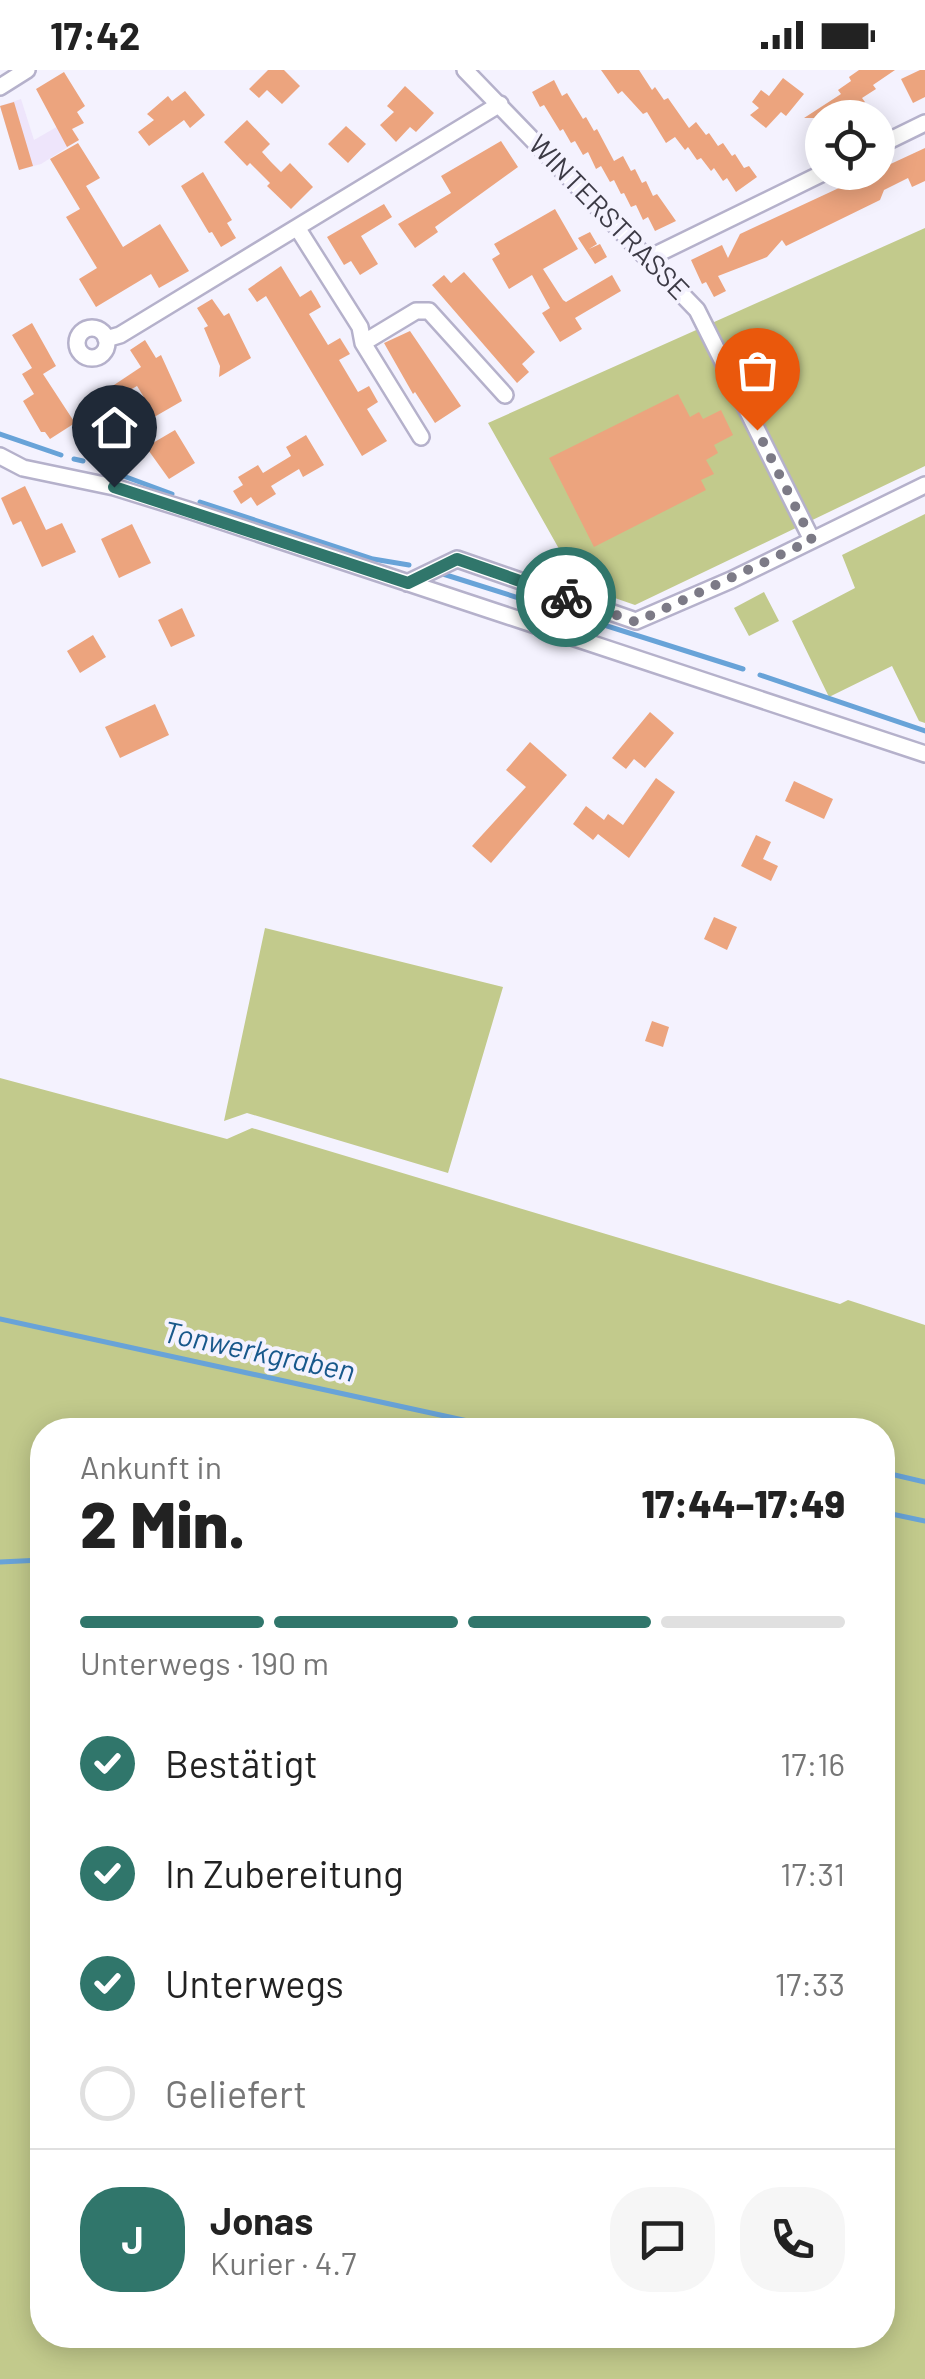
<!DOCTYPE html>
<html lang="de">
<meta charset="utf-8">
<style>
body{margin:0;font-family:Barlow,sans-serif;background:#f6f6f6;color:#222;height:100vh;display:flex;flex-direction:column;font-size:38px;white-space:nowrap}
*{box-sizing:border-box;margin:0}
p{font-size:32px;color:#767676}
.icon{flex:none;width:55px;height:55px;fill:none;stroke:currentColor;stroke-width:2;stroke-linecap:round;stroke-linejoin:round}
.map{position:relative;flex:1;overflow:hidden}
.details{position:absolute;left:30px;top:1348px;width:865px;height:930px;display:flex;flex-direction:column;background:#fff;border-radius:40px;box-shadow:0 5px 25px #0003}
.details>*{flex:none}
.tools{position:absolute;left:805px;top:30px;display:grid;gap:20px}
.tools a{display:grid;place-items:center;width:90px;height:90px;border-radius:50%;background:#fff;box-shadow:0 5px 25px #0003;font-size:50px}
.pin{position:absolute;display:grid;place-items:center;width:85px;height:85px;color:#fff;margin:-102px -42px;border-radius:50% 50% 50% 0;rotate:-45deg;box-shadow:0 0 10px #0007}
.pin .icon{rotate:45deg}
.courier{position:absolute;display:grid;place-items:center;width:100px;height:100px;margin:-50px;border:8px solid #30766b;border-radius:50%;background:#fff;color:#222;box-shadow:0 2px 12px #0007}
.headline em{font-style:normal;font-weight:800}
.headline div{display:flex;flex-direction:column-reverse}
.headline{display:flex;align-items:center;justify-content:space-between;height:170px;padding:0 50px}
h1{font-size:65px;font-weight:800;line-height:75px}
.bar{display:grid;grid-template-columns:repeat(4,1fr);gap:15px 10px;align-content:center;height:120px;padding:0 50px}
.bar i{height:12px;border-radius:8px;background:#e0e0e0}
.bar .selected{background:#30766b}
.bar p{grid-column:span 4}
.line{display:flex;align-items:center;gap:25px;padding:0 50px;border-top:2px solid #e0e0e0}
.line div{flex:1}
.round{display:grid;place-items:center;flex:none;width:105px;height:105px;border-radius:40px;background:#f6f6f6}
ol{padding:0 50px;list-style:none}
li{display:flex;align-items:center;gap:30px;height:110px}
li p{margin-inline-start:auto}
li .icon{padding:10px;border-radius:50%;background:#30766b;color:#fff;stroke-width:4}
li:last-child{color:#767676}
li i{width:55px;height:55px;border:5px solid #e0e0e0;border-radius:50%}
.status{display:flex;justify-content:space-between;align-items:center;height:70px;padding:0 50px;background:#fff;direction:ltr}
.status svg{height:28px;fill:currentColor}
.map>svg:first-child{display:block}
.industrial{fill:#eee5fb}
.green{fill:#c2ca8c;fill-rule:evenodd}
.lines{fill:none;stroke-linecap:round;stroke-linejoin:round}
.stream{stroke:#68a3d8;stroke-width:5}
.building{fill:#eca47e}
.minor-casing{stroke:#b5b1cb;stroke-width:20}
.minor{stroke:#fff;stroke-width:15}
.done{stroke:#7c7a86;stroke-width:10;stroke-dasharray:0 18}
.route{stroke:#30766b;stroke-width:12}
.labels{text-anchor:middle;stroke-width:8;stroke-linejoin:round;paint-order:stroke}
.street-label{font-size:28px;fill:#3c3a45;stroke:#f4f2fe}
.water-label{font-size:30px;font-style:italic;fill:#18588b;stroke:#f4f2fe}
</style>
<div class="status"><b>17:42</b><svg viewBox="0 0 49 12"><path d="M0 12V9h3v3zM5 12V6h3v6zM10 12V3h3v9zM15 12V0h3v12zM26 1h20v11H26zM47 4h2v5h-2z"/></svg></div>
<div class="map">
<svg width="925" height="2309" viewBox="0 0 925 2309">
<rect width="100%" height="100%" fill="#f4f2fe"/>
<path class="industrial" d="M 21,29 L 34,70 L 67,51 L 79,70 L 41,94 L 19,100 L 0,36 Z"/>
<path class="green" d="M 925,158 L 925,396 L 635,535 L 580,516 L 488,353 Z
M 925,444 L 925,653 L 919,651 L 892,596 L 829,627 L 792,551 L 855,518 L 842,485 Z
M 764,522 L 779,551 L 749,566 L 734,538 Z
M 265,858 L 503,917 L 448,1103 L 247,1043 L 224,1051 Z
M 0,1008 L 227,1069 L 252,1058 L 840,1234 L 848,1230 L 925,1255 L 925,2309 L 0,2309 ZM 42,1360 L 882,1360 L 882,2265 L 42,2265 Z"/>
<g class="lines">
<path class="stream" d="M 0,364 L 61,385
M 74,389 L 83,391
M 118,404 L 172,424
M 200,432 L 373,489 L 409,495
M 443,504 L 743,599
M 760,605 L 925,661
M 0,1249 L 509,1360
M 882,1402 L 925,1412
M 882,1442 L 925,1451
M 0,1492 L 42,1490"/>
</g>
<path class="building" d="M 268,0 L 284,0 L 300,16 L 282,34 L 267,20 L 259,28 L 249,19 Z
M 601,0 L 639,0 L 652,20 L 655,17 L 664,30 L 668,28 L 689,58 L 696,52 L 706,65 L 709,63 L 718,76 L 723,73 L 732,86 L 735,84 L 744,98 L 749,96 L 757,107 L 736,122 L 727,108 L 723,111 L 714,98 L 711,101 L 701,88 L 697,90 L 688,77 L 685,80 L 675,67 L 666,73 L 647,42 L 643,44 L 622,21 L 618,24 Z
M 859,0 L 895,0 L 873,15 L 876,19 L 862,28 L 865,32 L 852,40 L 857,48 L 804,48 L 841,24 L 838,20 L 851,11 L 849,7 Z
M 920,0 L 925,0 L 925,27 L 913,33 L 901,9 Z
M 64,2 L 85,36 L 77,42 L 84,53 L 72,59 L 79,70 L 67,77 L 36,19 Z
M 783,8 L 804,24 L 786,46 L 781,42 L 766,58 L 750,45 L 759,38 L 752,32 L 761,20 L 769,26 Z
M 554,10 L 562,26 L 567,23 L 583,49 L 586,47 L 594,61 L 597,59 L 614,91 L 623,86 L 631,101 L 635,99 L 642,113 L 646,111 L 653,126 L 657,124 L 676,151 L 655,161 L 648,147 L 643,150 L 636,135 L 631,137 L 624,123 L 621,124 L 614,110 L 610,112 L 601,96 L 596,99 L 588,82 L 583,85 L 575,71 L 571,73 L 563,59 L 560,61 L 544,35 L 540,37 L 532,22 Z
M 405,16 L 434,43 L 416,62 L 410,57 L 396,72 L 380,55 L 394,42 L 387,36 Z
M 185,21 L 205,45 L 190,58 L 184,50 L 149,76 L 138,62 L 154,50 L 147,44 L 168,26 L 172,31 Z
M 14,32 L 33,96 L 19,100 L 0,36 Z
M 247,50 L 270,74 L 262,82 L 271,92 L 281,102 L 290,93 L 313,117 L 291,139 L 267,116 L 270,113 L 250,93 L 247,96 L 224,72 Z
M 346,56 L 366,74 L 348,93 L 328,74 Z
M 501,71 L 518,97 L 435,157 L 438,162 L 415,178 L 398,154 L 451,123 L 441,106 Z
M 78,73 L 100,108 L 86,116 L 123,177 L 160,154 L 189,201 L 159,218 L 151,204 L 96,237 L 79,209 L 97,198 L 66,147 L 80,139 L 50,89 Z
M 925,78 L 925,111 L 912,117 L 908,108 L 884,120 L 880,130 L 786,176 L 782,170 L 767,187 L 718,206 L 726,221 L 714,227 L 706,212 L 702,214 L 691,190 L 722,175 L 728,188 L 740,164 Z
M 203,102 L 232,150 L 227,153 L 236,168 L 221,177 L 212,162 L 209,163 L 181,116 Z
M 384,134 L 392,147 L 361,166 L 378,194 L 360,205 L 351,191 L 344,195 L 327,167 Z
M 555,139 L 578,179 L 543,199 L 563,230 L 566,232 L 612,205 L 621,221 L 575,248 L 582,259 L 560,272 L 542,243 L 550,238 L 532,205 L 509,219 L 492,189 L 500,184 L 494,174 Z
M 590,162 L 597,174 L 589,179 L 600,174 L 607,187 L 595,194 L 578,168 Z
M 281,196 L 300,227 L 311,220 L 316,228 L 321,237 L 309,244 L 328,275 L 340,268 L 350,284 L 339,290 L 358,322 L 369,316 L 378,332 L 367,339 L 387,371 L 362,386 L 266,226 L 257,232 L 248,219 Z
M 464,202 L 535,282 L 522,294 L 529,302 L 517,313 L 432,215 L 444,205 L 451,213 Z
M 212,229 L 224,246 L 229,243 L 251,288 L 219,307 L 220,296 L 204,258 L 208,256 L 197,238 Z
M 32,253 L 56,296 L 43,304 L 75,353 L 50,369 L 45,362 L 41,362 L 23,331 L 34,324 L 22,304 L 32,298 L 12,265 Z
M 410,261 L 461,336 L 435,353 L 415,322 L 413,324 L 384,273 Z
M 145,270 L 156,288 L 161,285 L 182,331 L 149,350 L 150,337 L 137,316 L 118,327 L 111,317 L 141,297 L 130,280 Z
M 678,324 L 690,347 L 699,342 L 703,349 L 721,340 L 733,365 L 714,375 L 718,383 L 706,390 L 714,404 L 701,410 L 706,420 L 594,477 L 549,388 Z
M 110,333 L 141,383 L 123,394 L 116,383 L 111,386 L 105,376 L 102,377 L 89,355 L 92,345 Z
M 175,360 L 195,393 L 169,409 L 146,377 Z
M 306,365 L 324,395 L 303,407 L 299,399 L 271,416 L 276,424 L 257,436 L 251,427 L 241,434 L 233,421 L 243,415 L 238,407 L 258,395 L 263,403 L 291,386 L 286,377 Z
M 25,416 L 46,460 L 62,453 L 76,482 L 42,497 L 21,451 L 13,455 L 1,428 Z
M 132,454 L 151,493 L 119,508 L 101,469 Z
M 182,538 L 195,566 L 171,577 L 158,550 Z
M 93,565 L 106,587 L 80,603 L 67,581 Z
M 155,634 L 169,665 L 120,688 L 105,657 Z
M 650,642 L 674,663 L 645,698 L 634,689 L 626,699 L 612,688 Z
M 530,672 L 567,705 L 491,793 L 472,776 L 526,717 L 506,700 Z
M 656,708 L 675,722 L 629,788 L 598,764 L 593,770 L 573,754 L 586,736 L 604,750 L 608,744 L 623,755 Z
M 794,711 L 833,729 L 824,749 L 785,731 Z
M 756,765 L 771,772 L 763,789 L 778,796 L 771,811 L 741,796 Z
M 714,847 L 737,857 L 727,880 L 704,869 Z
M 652,951 L 669,957 L 663,977 L 645,971 Z"/>
<g class="lines">
<defs>
<path id="minor" d="M 465,0 L 697,240 L 812,470
M 0,17 L 27,0
M 878,76 L 925,53
M 298,159 L 360,257 L 363,273 L 421,367
M 649,188 L 825,102
M77 273a15 15 0 1 1 30 0a15 15 0 1 1-30 0Z
M 106,269 L 120,265 L 500,34
M 363,273 L 416,241 L 429,241 L 505,325
M 0,386 L 23,398 L 114,417 L 188,440 L 925,684
M 407,513 L 457,489 L 636,551 L 731,510 L 925,415"/>
</defs>
<use href="#minor" class="minor-casing"/>
<use href="#minor" class="minor"/>
</g>
<g class="lines">
<path class="done" d="M 566,527 L 636,552 L 812,470 L 757,360"/>
<path class="route" d="M 114,417 L 408,513 L 457,489 L 566,527"/>
</g>
<g class="labels">
<g class="street-label">
<text transform="translate(609 147) rotate(46)" y="10">WINTERSTRASSE</text>
</g>
<g class="water-label">
<text transform="translate(259 1282) rotate(12)" y="10">Tonwerkgraben</text>
</g>
</g>
</svg>
<div class="tools">
<a><svg class="icon" aria-label="locate" viewBox="0 0 24 24"><circle cx="12" cy="12" r="6"/><path d="M12 2v4M12 18v4M2 12h4M18 12h4"/></svg></a>
</div>
<div class="pin" style="left:757px;top:360px;background:#ea580c"><svg class="icon" aria-label="bag" viewBox="0 0 24 24"><path d="M5 8h14l-1 12H6zM9 8a3 3 0 0 1 6 0"/></svg></div>
<div class="pin" style="left:114px;top:417px;background:#1f2937"><svg class="icon" aria-label="home" viewBox="0 0 24 24"><path d="M3 11l9-7 9 7M6 9v11h12V9"/></svg></div>
<div class="courier" style="left:566px;top:527px"><svg class="icon" aria-label="bike" viewBox="0 0 24 24"><circle cx="6" cy="16" r="4"/><circle cx="18" cy="16" r="4"/><path d="M6 16l4-8h5l3 8M10 8l3 8H6M13 5h3"/></svg></div>
<section class="details">
<div class="headline"><div><h1>2 Min.</h1><p>Ankunft in</p></div><em>17:44–17:49</em></div>
<div class="bar"><i class="selected"></i><i class="selected"></i><i class="selected"></i><i></i><p>Unterwegs · 190 m</p></div>
<ol>
<li><svg class="icon" aria-label="check" viewBox="0 0 24 24"><path d="M5 12l5 5 9-10"/></svg>Bestätigt<p>17:16</p></li>
<li><svg class="icon" aria-label="check" viewBox="0 0 24 24"><path d="M5 12l5 5 9-10"/></svg>In Zubereitung<p>17:31</p></li>
<li><svg class="icon" aria-label="check" viewBox="0 0 24 24"><path d="M5 12l5 5 9-10"/></svg>Unterwegs<p>17:33</p></li>
<li><i></i>Geliefert</li>
</ol>
<div class="line" style="height:180px"><b class="round" style="background:#30766b;color:#fff">J</b><div><b>Jonas</b><p>Kurier · 4.7</p></div><a class="round"><svg class="icon" aria-label="chat" viewBox="0 0 24 24"><path d="M4 5h16v11H9l-5 4z"/></svg></a><a class="round"><svg class="icon" aria-label="phone" viewBox="0 0 24 24"><path d="M5 4h4l2 5-3 2q2 4 5 5l2-3 5 2v4C11 20 4 13 5 4z"/></svg></a></div>
</section>
</div>
